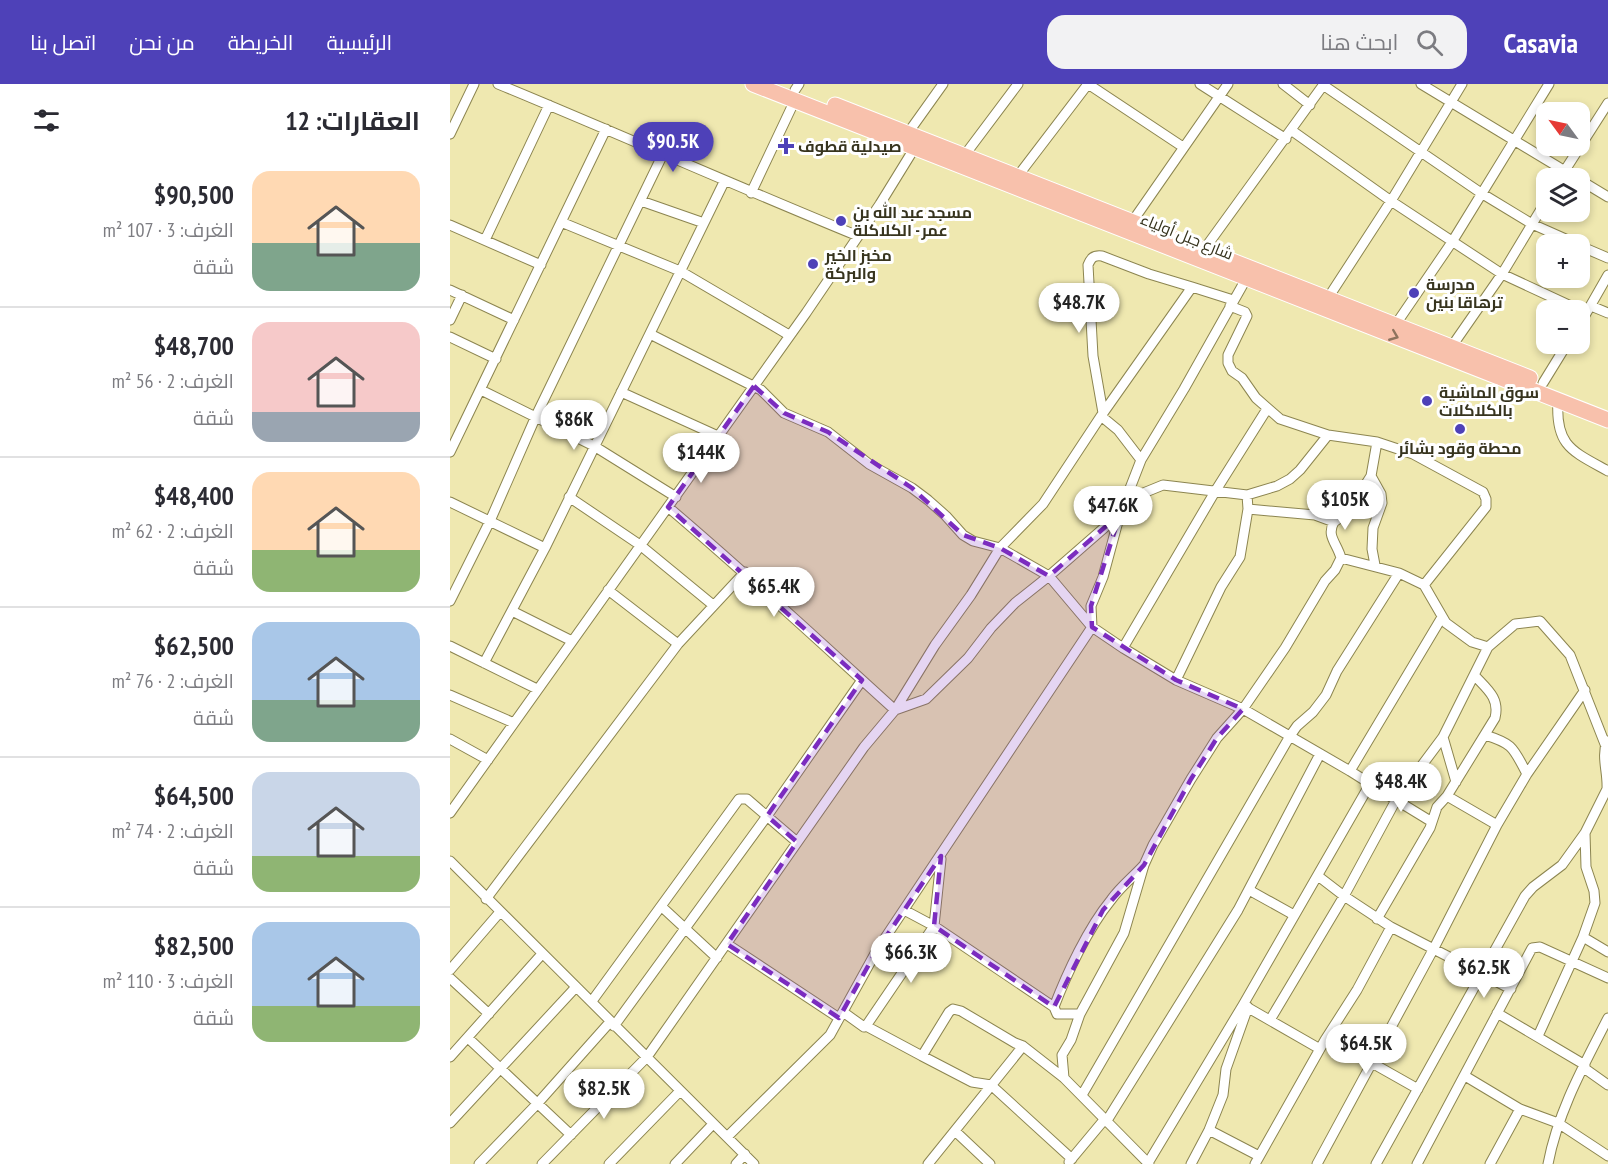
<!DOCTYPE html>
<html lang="ar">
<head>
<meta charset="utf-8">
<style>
  :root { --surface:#fff; --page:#f2f2f3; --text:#2b2b33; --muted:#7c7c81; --line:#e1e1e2; --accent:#4e41b8 }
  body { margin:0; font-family:"PT Sans Narrow",Cairo,sans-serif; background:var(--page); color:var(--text); direction:rtl; height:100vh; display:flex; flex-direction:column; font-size:22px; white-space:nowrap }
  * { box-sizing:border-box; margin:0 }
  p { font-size:20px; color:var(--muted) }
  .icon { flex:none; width:33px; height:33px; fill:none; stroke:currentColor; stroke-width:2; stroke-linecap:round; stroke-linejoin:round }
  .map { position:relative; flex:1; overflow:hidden; direction:ltr }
  .side { display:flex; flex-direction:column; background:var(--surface); width:450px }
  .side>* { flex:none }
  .needle { width:39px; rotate:303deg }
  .fabs { position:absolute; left:1086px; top:18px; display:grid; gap:12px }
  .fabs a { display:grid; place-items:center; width:54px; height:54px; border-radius:12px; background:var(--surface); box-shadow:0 3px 9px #0003; font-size:30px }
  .price { position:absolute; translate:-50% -51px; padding:0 14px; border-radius:21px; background:#fff; color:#222; font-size:20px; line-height:39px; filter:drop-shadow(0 2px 3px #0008) }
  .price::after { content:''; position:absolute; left:50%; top:36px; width:18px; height:14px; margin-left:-9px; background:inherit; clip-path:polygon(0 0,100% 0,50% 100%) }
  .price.on { background:var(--accent); color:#fff }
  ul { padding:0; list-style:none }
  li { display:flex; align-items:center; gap:18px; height:150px; padding:0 30px }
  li+li { border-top:2px solid var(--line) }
  li span { display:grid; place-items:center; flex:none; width:168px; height:120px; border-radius:18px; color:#555 }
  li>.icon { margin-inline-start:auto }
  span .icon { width:72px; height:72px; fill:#fffc; stroke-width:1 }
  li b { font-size:26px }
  h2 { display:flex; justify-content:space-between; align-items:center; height:72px; padding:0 30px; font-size:26px }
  header { display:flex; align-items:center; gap:36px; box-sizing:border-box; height:84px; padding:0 30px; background:var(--accent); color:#fff }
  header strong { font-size:28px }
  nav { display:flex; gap:33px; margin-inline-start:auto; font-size:21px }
  .search { width:420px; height:54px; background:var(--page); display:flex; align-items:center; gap:15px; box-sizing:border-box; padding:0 21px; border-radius:18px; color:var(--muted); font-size:22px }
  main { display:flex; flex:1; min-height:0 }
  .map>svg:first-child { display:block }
</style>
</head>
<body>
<header>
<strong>Casavia</strong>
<div class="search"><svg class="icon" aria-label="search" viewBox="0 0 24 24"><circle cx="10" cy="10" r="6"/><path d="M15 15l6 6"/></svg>ابحث هنا</div>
<nav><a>الرئيسية</a><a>الخريطة</a><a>من نحن</a><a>اتصل بنا</a></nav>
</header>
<main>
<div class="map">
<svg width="1158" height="1080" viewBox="0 0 1158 1080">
  <rect width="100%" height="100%" fill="#efe8b0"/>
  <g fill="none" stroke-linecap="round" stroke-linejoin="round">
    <defs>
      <path id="street" d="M 48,0 C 169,50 288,103 408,152
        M 638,0 L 733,63
        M 750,0 L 836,55
        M 833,0 L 860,21
        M 971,0 L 1158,113
        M 873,1 L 1031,109 L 1082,140 L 1127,160
        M 345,6 L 349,0
        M 841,46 L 941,117 L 1052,190 L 1136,229
        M 458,49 L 493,0
        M 0,50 L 24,0
        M 514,72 L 568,0
        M 567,93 L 638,0
        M 1110,94 L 1158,19
        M 301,109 L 345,16
        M 191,117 L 254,139
        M 111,138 L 230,187 L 339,251
        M 682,138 L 778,0
        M 0,141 L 91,181
        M 35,156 L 99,21
        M 1130,162 L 1158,174
        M 753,167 L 874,0
        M 0,206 L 64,236
        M 878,214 L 941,117 L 1012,0
        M 780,222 L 795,228 L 797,232 L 778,271 L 778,279 L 782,287 L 792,294 L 806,314 L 830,335 L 878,351
        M 1141,222 L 1158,229
        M 0,236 L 12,211
        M 946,240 L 1002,158 L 1099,0
        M 1130,240 L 1158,191
        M 200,250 L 311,306 L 334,329 L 378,348 L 419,380 L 462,404 L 478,416 L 496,432 L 513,451 L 523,457 L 550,464 L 599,492 L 670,430 L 686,412 L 713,401 L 797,411 L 827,402 L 840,395 L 850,386 L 878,351 L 927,358 L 963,370 L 1033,408 L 1036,415 L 1036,423 L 974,501
        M 0,253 L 46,275
        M 1002,262 L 1052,190 L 1096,117
        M 1093,299 L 1117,260
        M 31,306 L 144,362 L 226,413
        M 171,308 L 268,352
        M 1108,316 C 1105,362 1122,367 1158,387
        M 653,329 L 643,272 L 638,181 C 641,174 643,171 652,172 L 699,190 L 742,203
        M 651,332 L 668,346 L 691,376
        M 0,368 L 156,45
        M 921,392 L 931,410 L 932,419 L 923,444 L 922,465 L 925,481
        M 119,413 L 190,461 L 263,521
        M 0,418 L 95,464
        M 218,423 C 296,489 370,558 445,626 L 476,615 L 518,574 L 541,544 L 565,519 L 599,492 L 642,543 L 673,564 L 726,596 L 793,625 L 900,687 L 946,716 L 993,653 L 1038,563
        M 798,425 L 865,431 L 884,438 L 898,428 L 921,392 L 927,358
        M 891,474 L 949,489 L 974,501 L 996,539 L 1022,558 L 1038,563 L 1065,540 L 1090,537 L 1120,571 L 1155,660
        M 158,506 L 228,560
        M 0,517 L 40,437 L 86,332 L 213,70
        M 62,527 L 122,557
        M 0,562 L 87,605
        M 673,564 L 766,406 L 817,325
        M 34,579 L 95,464 L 274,98
        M 726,596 L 771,503 L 790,473 L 798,425 L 797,411
        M 0,611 L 64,639
        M 1035,651 C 1064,660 1063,664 1077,690
        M 993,653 L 1006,698
        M 0,655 L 38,676
        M 1157,657 C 1151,673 1158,688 1157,705 L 1135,749 L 1136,783 L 1144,807 L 1145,819 L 1133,853 L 1158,868
        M 900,687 L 992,533
        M 997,712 L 1047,741
        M 0,729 L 356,229 L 430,120 L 467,60
        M 0,777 L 304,1080
        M 868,792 L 894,812 L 941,843 L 1061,905
        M 799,806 L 844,831
        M 36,815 L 228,560 L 295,488
        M 212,823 L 267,874
        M 454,826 L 484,842 L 604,923 L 607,930 L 630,930
        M 927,835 L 980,744 L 987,723 L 997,712 L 1045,634 C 1050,614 1037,605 1024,591
        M 277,860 L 389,934
        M 0,886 L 50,828
        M 0,894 L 39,930
        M 142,917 L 289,715 L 297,715 L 347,758
        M 795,922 L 870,965
        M 604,923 C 617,889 638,844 661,816 C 670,803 683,793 693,782
        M 393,928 L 414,943 L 416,942 L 472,972 L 499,928 L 503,925 L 511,927 L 565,959 L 573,962 L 614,994 L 699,1080
        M 1047,929 L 1135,981
        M 820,936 L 894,812 L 946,716 L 982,738
        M 164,942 L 317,732 L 412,596
        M 416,942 L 484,842 L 491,775
        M 1088,952 L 1133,853
        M 18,954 L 121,1051
        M 875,956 L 922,979 L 968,1005
        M 472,972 L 522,998 L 541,1001 L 622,1075
        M 0,973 L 92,870
        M 1134,984 L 1158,1001
        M 1015,992 L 1070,1025 L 1108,1039 L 1158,1072
        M 614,994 L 612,971 L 621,956 L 630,930 L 674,849 L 694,781 L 703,761 L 741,695 L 767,654 L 793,625 L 835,564 L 875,497 L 885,486 L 891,474 C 887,459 876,452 884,438
        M 632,1011 L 840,652 L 847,642 L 863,628 L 876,611 L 887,587 L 949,489
        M 656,1038 L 788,826 L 870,670
        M 0,1039 L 126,903
        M 759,1046 L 809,1072
        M 505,1047 L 540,1080
        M 277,1053 L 380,951 L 427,866 L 642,543 L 641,522 L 653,493 L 670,430 L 691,376 L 734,305 L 796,195
        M 619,1078 L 654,1036
        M 698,1079 L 793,921 L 920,700
        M 29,1080 L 87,1020 L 160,938
        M 92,1080 L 197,973 L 414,663 L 445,626 L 485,561 L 521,511 L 550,464 L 593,420 L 651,332 L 742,203 L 783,216
        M 159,1080 L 230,1007
        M 225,1080 L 263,1040
        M 286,1080 L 295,1070
        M 478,1080 L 573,962
        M 741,1080 L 759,1046 L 773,1011 L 776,985 L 798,923
        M 805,1080 L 875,956 L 907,906 L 941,843
        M 867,1080 L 984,864 L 1047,741 L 1077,690 L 1135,606
        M 926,1080 L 1075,812 L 1083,803 L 1112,781 L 1135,749
        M 967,1080 L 1082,864 L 1090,863 L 1158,894
        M 1040,1080 L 1070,1025
        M 1098,1080 C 1108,1027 1134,981 1158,934"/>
      <path id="primary" d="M 303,0 L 1158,336
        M 385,21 L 1080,294"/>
    </defs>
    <use href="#street" stroke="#8c8550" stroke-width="11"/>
    <use href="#primary" stroke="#fff" stroke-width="17"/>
    <use href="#street" stroke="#fff" stroke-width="9"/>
    <use href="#primary" stroke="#f8c1ac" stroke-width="15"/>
  </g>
  <defs><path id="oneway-chevron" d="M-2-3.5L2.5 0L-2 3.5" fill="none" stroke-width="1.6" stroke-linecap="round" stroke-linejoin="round" transform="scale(1.5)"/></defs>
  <use stroke="#8e735e" href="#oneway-chevron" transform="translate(944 252) rotate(22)"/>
  <path fill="#7b2cbf" fill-opacity="0.2" stroke="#7b2cbf" stroke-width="4.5" stroke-dasharray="12 8" stroke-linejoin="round" d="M 304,302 L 334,329 L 378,348 L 462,404 L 513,451 L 550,464 L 599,492 L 670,430 L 641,522 L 642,543 L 726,596 L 793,625 L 767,654 L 741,695 L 694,781 L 653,826 L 604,923 L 484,842 L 491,772 L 427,866 L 389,934 L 277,860 L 347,758 L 317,732 L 412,596 L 218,423 Z"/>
  <g fill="#4e41b8" stroke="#fff" stroke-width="2">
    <path d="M333 53h6v6h6v6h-6v6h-6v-6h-6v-6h6z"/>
    <circle cx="391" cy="137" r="6"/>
    <circle cx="363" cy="180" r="6"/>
    <circle cx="964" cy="209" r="6"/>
    <circle cx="977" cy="317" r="6"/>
    <circle cx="1010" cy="345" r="6"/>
  </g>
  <g text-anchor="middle" stroke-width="6" stroke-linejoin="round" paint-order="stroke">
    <g font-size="16" font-weight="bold" fill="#37341e" stroke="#fff" text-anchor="start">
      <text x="348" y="68">صيدلية قطوف</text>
      <text x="403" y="134">مسجد عبد الله بن<tspan x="403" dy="18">عمر - الكلاكلة</tspan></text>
      <text x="375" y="177">مخبز الخير<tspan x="375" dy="18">والبركة</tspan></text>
      <text x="976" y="206">مدرسة<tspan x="976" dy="18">ترهاقا بنين</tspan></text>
      <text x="989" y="314">سوق الماشية<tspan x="989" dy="18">بالكلاكلات</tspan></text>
      <text x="1010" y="370" text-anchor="middle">محطة وقود بشائر</text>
    </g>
    <g font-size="16" fill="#37341e" stroke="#fff">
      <text transform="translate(737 152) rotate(22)" y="6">شارع جبل أولياء</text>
    </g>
  </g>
</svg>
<div class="fabs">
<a><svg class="needle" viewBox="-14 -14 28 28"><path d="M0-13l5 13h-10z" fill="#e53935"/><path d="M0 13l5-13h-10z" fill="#7c7c81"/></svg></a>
<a><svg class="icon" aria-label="layers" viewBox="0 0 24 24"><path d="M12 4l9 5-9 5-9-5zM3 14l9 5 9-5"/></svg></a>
<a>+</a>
<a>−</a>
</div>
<b class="price on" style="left:223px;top:89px">$90.5K</b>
<b class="price" style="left:629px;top:250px">$48.7K</b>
<b class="price" style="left:124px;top:367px">$86K</b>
<b class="price" style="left:251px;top:400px">$144K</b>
<b class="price" style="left:895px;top:447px">$105K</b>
<b class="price" style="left:663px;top:453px">$47.6K</b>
<b class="price" style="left:324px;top:534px">$65.4K</b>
<b class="price" style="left:951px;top:729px">$48.4K</b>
<b class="price" style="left:461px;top:900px">$66.3K</b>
<b class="price" style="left:1034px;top:915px">$62.5K</b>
<b class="price" style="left:916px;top:991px">$64.5K</b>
<b class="price" style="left:154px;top:1036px">$82.5K</b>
</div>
<section class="side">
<h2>العقارات: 12<svg class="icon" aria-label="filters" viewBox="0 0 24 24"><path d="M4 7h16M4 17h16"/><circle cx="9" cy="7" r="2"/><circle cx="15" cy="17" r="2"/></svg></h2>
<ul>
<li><span style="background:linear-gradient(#ffd9b3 60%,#7fa58c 0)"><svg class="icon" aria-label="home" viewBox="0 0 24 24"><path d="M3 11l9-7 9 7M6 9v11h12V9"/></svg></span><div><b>$90,500</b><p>الغرف: 3 · 107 m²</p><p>شقة</p></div></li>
<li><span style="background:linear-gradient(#f6c9c9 75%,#9aa5b1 0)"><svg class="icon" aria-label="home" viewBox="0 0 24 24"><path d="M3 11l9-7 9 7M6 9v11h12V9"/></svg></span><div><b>$48,700</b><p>الغرف: 2 · 56 m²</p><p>شقة</p></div></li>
<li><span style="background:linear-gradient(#ffd9b3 65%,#8fb573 0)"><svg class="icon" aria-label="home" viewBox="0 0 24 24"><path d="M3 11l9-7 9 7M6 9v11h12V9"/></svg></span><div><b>$48,400</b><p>الغرف: 2 · 62 m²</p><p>شقة</p></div></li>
<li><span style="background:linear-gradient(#a9c7e8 65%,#7fa58c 0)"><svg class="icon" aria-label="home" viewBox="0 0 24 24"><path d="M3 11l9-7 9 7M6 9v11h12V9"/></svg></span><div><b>$62,500</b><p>الغرف: 2 · 76 m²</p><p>شقة</p></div></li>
<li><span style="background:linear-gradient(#c9d6e8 70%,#8fb573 0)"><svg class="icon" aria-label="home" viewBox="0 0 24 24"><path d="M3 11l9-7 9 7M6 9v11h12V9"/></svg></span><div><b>$64,500</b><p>الغرف: 2 · 74 m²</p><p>شقة</p></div></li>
<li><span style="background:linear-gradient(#a9c7e8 70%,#8fb573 0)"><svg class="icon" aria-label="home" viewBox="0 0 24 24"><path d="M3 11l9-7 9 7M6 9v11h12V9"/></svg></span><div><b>$82,500</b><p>الغرف: 3 · 110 m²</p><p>شقة</p></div></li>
</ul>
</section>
</main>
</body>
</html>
